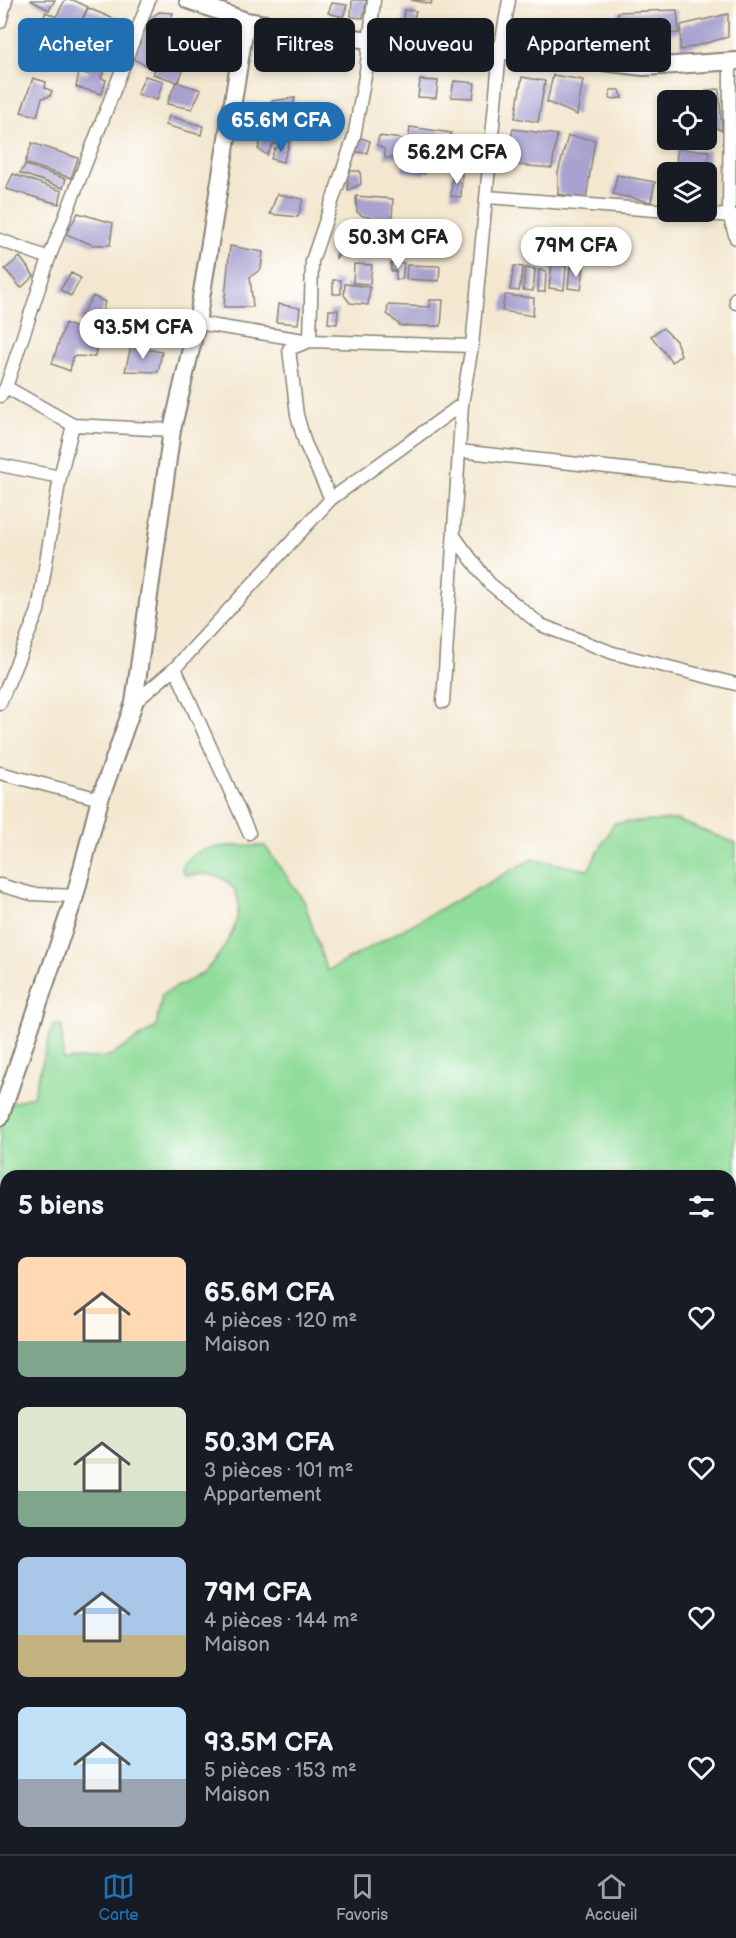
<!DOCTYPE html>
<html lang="fr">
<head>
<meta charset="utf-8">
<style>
  :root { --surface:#171b24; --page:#242831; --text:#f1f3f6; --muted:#9ea1a6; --line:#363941; --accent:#1f6fb2 }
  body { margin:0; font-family:"Balsamiq Sans",sans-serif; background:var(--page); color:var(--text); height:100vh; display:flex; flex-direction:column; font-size:22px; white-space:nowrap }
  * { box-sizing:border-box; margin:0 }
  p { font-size:20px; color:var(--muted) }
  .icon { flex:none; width:33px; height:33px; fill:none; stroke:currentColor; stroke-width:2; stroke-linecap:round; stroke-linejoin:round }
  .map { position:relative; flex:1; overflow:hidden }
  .drawer { position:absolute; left:0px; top:1170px; width:736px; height:684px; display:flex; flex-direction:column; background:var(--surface); border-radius:18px 18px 0 0; box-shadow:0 3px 9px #0003 }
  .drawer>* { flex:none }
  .banner { position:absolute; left:18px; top:18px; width:700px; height:54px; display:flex; gap:12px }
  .buttons { position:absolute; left:657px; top:90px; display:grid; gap:12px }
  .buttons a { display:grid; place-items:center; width:60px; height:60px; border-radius:9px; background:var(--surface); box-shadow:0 3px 9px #0003; font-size:30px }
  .price { position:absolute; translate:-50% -51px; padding:0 14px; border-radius:21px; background:#fff; color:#222; font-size:20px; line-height:39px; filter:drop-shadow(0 2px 3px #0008) }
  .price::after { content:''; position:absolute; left:50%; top:36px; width:18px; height:14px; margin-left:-9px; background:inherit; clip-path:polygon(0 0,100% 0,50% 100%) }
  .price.on { background:var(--accent); color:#fff }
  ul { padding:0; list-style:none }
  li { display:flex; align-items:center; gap:18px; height:150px; padding:0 18px }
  li span { display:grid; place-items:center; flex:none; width:168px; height:120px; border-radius:9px; color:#555 }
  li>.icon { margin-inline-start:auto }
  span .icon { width:72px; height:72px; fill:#fffc; stroke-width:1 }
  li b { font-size:26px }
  h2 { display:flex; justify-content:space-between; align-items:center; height:72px; padding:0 18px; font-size:26px }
  .tag { padding:0 21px; border-radius:9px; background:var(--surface); box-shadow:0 3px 9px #0003; font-size:21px; line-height:54px }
  .tag.on { background:var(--accent); color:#fff }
  .tabs { display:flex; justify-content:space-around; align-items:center; height:84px; border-top:2px solid var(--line); background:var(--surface); font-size:16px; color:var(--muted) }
  .tabs a { display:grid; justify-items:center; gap:3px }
  .tabs .on { color:var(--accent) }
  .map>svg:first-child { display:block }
</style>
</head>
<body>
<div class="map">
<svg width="736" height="1854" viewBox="0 0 736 1854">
  <rect width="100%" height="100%" fill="#fff"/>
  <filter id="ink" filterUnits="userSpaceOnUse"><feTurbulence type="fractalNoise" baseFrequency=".0167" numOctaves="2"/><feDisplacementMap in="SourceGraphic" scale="12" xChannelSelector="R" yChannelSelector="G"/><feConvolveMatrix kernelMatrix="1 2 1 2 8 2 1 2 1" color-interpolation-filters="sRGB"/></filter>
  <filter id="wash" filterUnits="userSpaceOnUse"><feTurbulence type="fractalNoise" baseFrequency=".008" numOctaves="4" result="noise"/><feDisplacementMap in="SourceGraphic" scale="24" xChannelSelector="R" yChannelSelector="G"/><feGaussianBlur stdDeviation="1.35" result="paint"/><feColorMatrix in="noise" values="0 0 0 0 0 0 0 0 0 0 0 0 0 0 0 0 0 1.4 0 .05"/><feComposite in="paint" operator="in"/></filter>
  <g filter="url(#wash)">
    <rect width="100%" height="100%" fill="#f3e7cf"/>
    <path fill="#90dc99" stroke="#567c5a" stroke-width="1.5" d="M 676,820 L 736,843 L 736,1621 L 731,1622 L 730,1176 L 6,1176 L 6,1815 L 0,1815 L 0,1107 L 33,1096 L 53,1024 L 62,1025 L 63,1060 L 109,1057 L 156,1027 L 162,995 C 175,986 195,980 206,970 C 226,950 258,899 222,878 C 211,872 197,875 185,875 L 182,868 C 193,841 240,846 265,846 L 304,901 L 327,971 L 532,859 L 588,870 L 614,823 Z
      M 10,1848 L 103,1848 L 102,1854 L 9,1852 Z"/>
    <g id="blocks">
      <path fill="#a9a1cf" d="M 30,0 L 55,0 L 49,10 Z
        M 65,0 L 73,0 L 88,7 L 78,27 L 68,22 L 57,46 L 35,36 L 46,12 L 56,17 Z
        M 352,0 L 367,0 L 363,18 L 351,17 Z
        M 411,0 L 432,0 L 431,4 Z
        M 332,3 L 347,5 L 343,17 L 328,13 Z
        M 88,8 L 121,22 L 112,40 L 80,26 Z
        M 404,10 L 416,11 L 414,19 L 418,19 L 417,28 L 403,26 Z
        M 677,10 L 679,33 L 615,35 L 618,12 Z
        M 159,12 L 173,13 L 153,69 L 133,59 L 149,19 Z
        M 728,14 L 728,37 L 680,50 L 681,25 Z
        M 178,19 L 202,28 L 178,82 L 153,74 Z
        M 302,48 L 300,67 L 266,64 L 267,53 L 272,49 Z
        M 89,62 L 105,67 L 101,78 L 106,80 L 102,94 L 76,87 L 79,73 L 88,74 Z
        M 553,75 L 583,80 L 577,115 L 547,102 Z
        M 145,76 L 163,81 L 157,100 L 137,94 Z
        M 522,77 L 545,81 L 538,122 L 515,118 Z
        M 33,78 L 46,82 L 45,88 L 52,91 L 50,96 L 42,98 L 37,116 L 21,112 Z
        M 420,80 L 438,81 L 436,98 L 418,97 Z
        M 454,81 L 475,83 L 473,98 L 451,97 Z
        M 176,82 L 201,90 L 192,109 L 167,104 Z
        M 719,89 L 722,131 L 708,123 L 706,90 Z
        M 610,90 L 620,90 L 622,98 L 610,99 Z
        M 295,98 L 288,125 L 271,123 L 271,101 Z
        M 169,116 L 203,126 L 201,135 L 165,125 Z
        M 267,125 L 287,130 L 280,143 L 273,144 L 267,155 L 258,149 Z
        M 410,127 L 451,133 L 449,150 L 408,145 Z
        M 513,129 L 557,135 L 552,168 L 505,164 Z
        M 379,136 L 402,139 L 399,157 L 385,158 L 384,149 L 377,145 Z
        M 568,136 L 595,140 L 586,199 L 558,194 L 558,172 Z
        M 361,138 L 370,141 L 367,153 L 356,152 Z
        M 285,141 L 290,142 L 283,162 L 271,159 L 275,148 L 283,147 Z
        M 32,143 L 78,158 L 71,178 L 25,163 Z
        M 677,149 L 709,151 L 708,172 L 676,172 Z
        M 405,150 L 426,152 L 425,174 L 402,171 Z
        M 25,165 L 66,179 L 63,188 L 20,173 Z
        M 347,171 L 360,171 L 361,184 L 348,190 Z
        M 13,174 L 62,191 L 59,204 L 6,189 Z
        M 452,174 L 462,174 L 461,197 L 451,196 Z
        M 617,175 L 655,182 L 651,202 L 613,194 Z
        M 277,194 L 303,199 L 298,217 L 270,214 Z
        M 356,196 L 393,199 L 392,221 L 363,216 L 357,212 Z
        M 78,213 L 113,223 L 110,245 L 93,245 L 66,234 Z
        M 338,239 L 347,239 L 351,243 L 336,258 Z
        M 230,246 L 263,252 L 261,269 L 250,277 L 253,307 L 224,307 Z
        M 20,257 L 34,276 L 21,288 L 5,269 Z
        M 391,263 L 404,263 L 402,279 L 396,280 L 396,271 L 391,271 Z
        M 354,264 L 372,265 L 370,284 L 353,283 Z
        M 552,264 L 566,266 L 564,290 L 549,288 Z
        M 407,265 L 440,266 L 439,281 L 406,279 Z
        M 514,266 L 523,267 L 519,291 L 510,290 Z
        M 570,267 L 584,268 L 581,290 L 568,288 Z
        M 525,268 L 535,269 L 533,291 L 523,290 Z
        M 539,270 L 546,271 L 545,292 L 538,292 Z
        M 71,273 L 81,278 L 71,296 L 60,290 Z
        M 333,280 L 341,280 L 341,294 L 333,294 Z
        M 345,284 L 370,287 L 368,305 L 350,303 L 344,295 Z
        M 505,295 L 534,298 L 533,316 L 502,311 Z
        M 93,296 L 105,302 L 97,330 L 78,320 Z
        M 430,300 L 443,300 L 441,326 L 401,326 L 387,314 L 388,305 L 430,307 Z
        M 278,304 L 300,308 L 298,324 L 276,322 Z
        M 329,310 L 338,310 L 337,324 L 328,323 Z
        M 65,323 L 97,338 L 95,357 L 73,356 L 70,371 L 52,364 Z
        M 663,328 L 676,341 L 681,355 L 672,362 L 651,336 Z
        M 131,346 L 162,352 L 158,372 L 125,371 Z"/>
    </g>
  </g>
  <g filter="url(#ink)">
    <use href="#blocks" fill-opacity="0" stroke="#888276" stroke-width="1.5"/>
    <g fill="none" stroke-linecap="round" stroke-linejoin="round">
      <defs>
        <path id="street" d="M 0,22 L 6,0
          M 730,63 L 729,215 L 736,238
          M 487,197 L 668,211
          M 669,212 L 735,216
          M 0,240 L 49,258
          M 736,298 L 736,303
          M 197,323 L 310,341 L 472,346
          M 6,387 L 73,425 L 172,430
          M 0,396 L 6,387 L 49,258 L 149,0
          M 459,451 L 736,481
          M 0,465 L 60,477
          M 331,499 L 305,443 L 297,415 L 289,349 L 310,341 L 312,261 L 354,137 L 366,71 L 374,0
          M 454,536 L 489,583 L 541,625 L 613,653 L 736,684
          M 175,668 L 249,833
          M 443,702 L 462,404 L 472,346 L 500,51 L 509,0
          M 0,703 L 38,611 L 60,477 L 73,425
          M 134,703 L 175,668 L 331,499 L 462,404
          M 0,773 L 100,799
          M 0,885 L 32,894 L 75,896
          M 730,1685 L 736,1719
          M 561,1848 L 570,1854
          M 672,1848 L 677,1854"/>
        <path id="secondary" d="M 188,0 L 246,21 L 368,40 L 456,45 L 644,67 L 736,61
          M 0,1117 L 75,896 L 100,799 L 134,703 L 172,430 L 197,323 L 246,21"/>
      </defs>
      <use href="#street" stroke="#888276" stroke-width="15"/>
      <use href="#secondary" stroke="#888276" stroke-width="20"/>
      <use href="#street" stroke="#fff" stroke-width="12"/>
      <use href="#secondary" stroke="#fff" stroke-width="16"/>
    </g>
  </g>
</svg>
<div class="buttons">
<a><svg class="icon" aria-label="locate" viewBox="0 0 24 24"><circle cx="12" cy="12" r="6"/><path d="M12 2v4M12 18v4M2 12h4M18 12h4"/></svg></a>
<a><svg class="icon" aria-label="layers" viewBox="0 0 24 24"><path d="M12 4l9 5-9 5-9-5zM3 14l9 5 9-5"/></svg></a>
</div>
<b class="price on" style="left:281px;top:153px">65.6M CFA</b>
<b class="price" style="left:457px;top:185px">56.2M CFA</b>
<b class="price" style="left:398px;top:270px">50.3M CFA</b>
<b class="price" style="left:576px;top:278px">79M CFA</b>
<b class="price" style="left:143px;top:360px">93.5M CFA</b>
<div class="banner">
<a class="tag on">Acheter</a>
<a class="tag">Louer</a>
<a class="tag">Filtres</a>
<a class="tag">Nouveau</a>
<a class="tag">Appartement</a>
</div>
<section class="drawer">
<h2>5 biens<svg class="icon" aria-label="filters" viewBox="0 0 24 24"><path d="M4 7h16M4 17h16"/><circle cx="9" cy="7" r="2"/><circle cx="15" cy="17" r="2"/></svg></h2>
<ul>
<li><span style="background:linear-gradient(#ffd9b3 70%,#7fa58c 0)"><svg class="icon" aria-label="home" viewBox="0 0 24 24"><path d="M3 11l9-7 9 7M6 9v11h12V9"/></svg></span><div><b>65.6M CFA</b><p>4 pièces · 120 m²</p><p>Maison</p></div><svg class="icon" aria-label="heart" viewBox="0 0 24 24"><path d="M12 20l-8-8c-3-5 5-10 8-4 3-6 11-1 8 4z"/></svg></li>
<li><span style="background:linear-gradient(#dfe7d0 70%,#7fa58c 0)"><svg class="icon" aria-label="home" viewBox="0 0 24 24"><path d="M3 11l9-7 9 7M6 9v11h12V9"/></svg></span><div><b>50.3M CFA</b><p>3 pièces · 101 m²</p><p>Appartement</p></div><svg class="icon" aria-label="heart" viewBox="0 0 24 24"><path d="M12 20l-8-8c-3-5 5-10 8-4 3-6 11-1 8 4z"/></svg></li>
<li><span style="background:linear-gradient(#a9c7e8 65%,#c2b280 0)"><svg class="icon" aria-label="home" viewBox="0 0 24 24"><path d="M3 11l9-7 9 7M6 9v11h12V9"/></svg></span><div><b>79M CFA</b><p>4 pièces · 144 m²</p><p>Maison</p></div><svg class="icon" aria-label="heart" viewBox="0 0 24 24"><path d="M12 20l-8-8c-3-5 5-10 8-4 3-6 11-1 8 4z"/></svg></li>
<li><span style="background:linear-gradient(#bfe0f5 60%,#9aa5b1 0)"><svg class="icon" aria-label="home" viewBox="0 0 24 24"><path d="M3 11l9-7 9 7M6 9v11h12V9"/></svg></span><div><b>93.5M CFA</b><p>5 pièces · 153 m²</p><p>Maison</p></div><svg class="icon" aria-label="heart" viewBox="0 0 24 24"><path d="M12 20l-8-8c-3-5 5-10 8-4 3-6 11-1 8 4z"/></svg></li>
</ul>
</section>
</div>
<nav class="tabs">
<a class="on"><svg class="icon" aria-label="map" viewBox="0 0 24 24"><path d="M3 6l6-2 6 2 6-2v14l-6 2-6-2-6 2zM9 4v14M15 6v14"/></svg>Carte</a>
<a><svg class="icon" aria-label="saved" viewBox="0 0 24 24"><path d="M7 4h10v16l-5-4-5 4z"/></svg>Favoris</a>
<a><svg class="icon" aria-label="home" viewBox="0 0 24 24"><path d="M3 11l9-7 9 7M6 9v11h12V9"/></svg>Accueil</a>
</nav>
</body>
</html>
